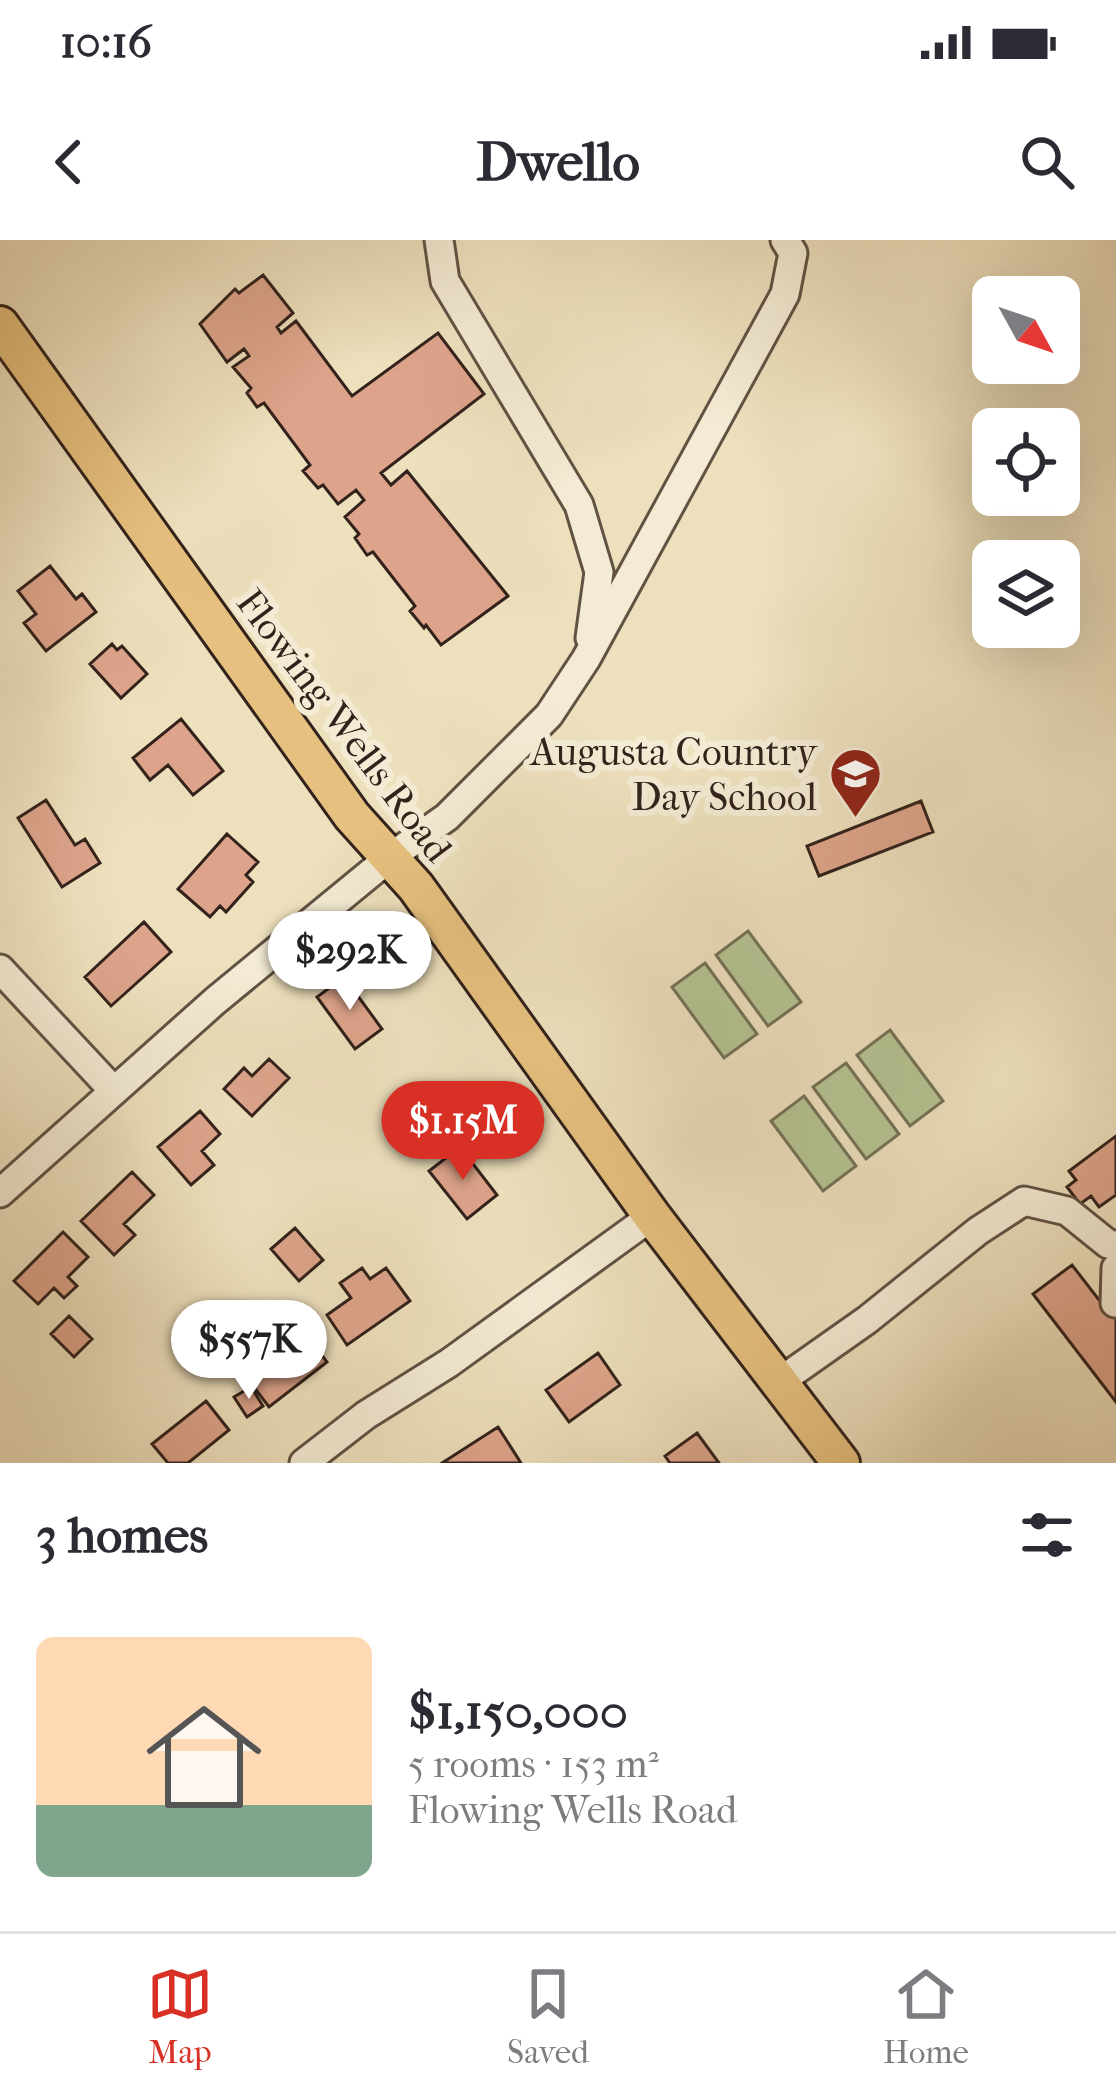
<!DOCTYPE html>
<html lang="en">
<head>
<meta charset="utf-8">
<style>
  :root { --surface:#fff; --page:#f2f2f3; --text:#2b2b33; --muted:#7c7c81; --line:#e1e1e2; --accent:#d93025 }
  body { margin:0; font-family:"IM FELL French Canon",serif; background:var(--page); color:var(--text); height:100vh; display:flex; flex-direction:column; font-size:45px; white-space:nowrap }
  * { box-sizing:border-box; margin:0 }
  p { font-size:39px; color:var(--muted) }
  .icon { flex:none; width:66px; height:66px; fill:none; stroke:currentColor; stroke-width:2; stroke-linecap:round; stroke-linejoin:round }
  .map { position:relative; height:1223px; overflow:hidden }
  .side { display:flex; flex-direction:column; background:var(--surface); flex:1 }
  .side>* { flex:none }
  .needle { width:78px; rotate:130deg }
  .controls { position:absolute; left:972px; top:36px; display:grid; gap:24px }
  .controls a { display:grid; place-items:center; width:108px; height:108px; border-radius:18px; background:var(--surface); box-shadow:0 12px 48px #0002; font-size:60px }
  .price { position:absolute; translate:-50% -102px; padding:0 27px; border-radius:42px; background:#fff; color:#222; font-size:39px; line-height:78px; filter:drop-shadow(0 3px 6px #0008) }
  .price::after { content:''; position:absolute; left:50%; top:72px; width:36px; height:27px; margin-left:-18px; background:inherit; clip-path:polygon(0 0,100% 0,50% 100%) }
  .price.active { background:var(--accent); color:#fff }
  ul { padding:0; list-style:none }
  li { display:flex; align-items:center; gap:36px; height:300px; padding:0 36px }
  li span { display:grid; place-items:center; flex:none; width:336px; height:240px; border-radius:18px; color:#555 }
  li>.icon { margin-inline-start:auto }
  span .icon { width:144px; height:144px; fill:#fffc; stroke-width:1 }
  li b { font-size:51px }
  h2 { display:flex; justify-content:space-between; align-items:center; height:144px; padding:0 36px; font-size:51px }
  .status { display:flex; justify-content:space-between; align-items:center; height:84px; padding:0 60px; background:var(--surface); direction:ltr }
  .status svg { height:33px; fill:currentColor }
  header { display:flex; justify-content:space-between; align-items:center; height:156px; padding:0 36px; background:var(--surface); font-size:54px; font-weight:700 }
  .tabs { display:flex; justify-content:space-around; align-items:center; height:168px; border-top:3px solid var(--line); background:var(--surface); font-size:33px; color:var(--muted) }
  .tabs a { display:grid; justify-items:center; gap:6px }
  .tabs .active { color:var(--accent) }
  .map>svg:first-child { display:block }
</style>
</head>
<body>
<div class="status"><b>10:16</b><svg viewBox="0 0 49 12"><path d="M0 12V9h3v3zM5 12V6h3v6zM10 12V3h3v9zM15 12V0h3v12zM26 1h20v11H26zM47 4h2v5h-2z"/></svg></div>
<header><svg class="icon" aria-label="back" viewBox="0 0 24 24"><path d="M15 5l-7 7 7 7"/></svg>Dwello<svg class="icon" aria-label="search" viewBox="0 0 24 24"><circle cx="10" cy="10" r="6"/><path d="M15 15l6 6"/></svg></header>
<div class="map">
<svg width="1116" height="1223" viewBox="0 0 1116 1223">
  <rect width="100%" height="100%" fill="#ede0bd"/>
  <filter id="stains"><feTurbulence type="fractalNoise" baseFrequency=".00167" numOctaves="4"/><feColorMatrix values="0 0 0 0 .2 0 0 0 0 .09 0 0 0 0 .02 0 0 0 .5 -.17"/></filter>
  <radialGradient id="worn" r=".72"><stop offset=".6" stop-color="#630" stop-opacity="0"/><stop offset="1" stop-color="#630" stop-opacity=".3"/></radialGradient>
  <path fill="#b5c393" stroke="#747257" stroke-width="3" d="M 748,691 L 801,762 L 768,786 L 716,715 Z
    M 705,723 L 757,794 L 724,818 L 672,747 Z
    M 890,790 L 943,861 L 910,886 L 857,815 Z
    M 846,823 L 899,894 L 866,919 L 813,847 Z
    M 804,856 L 856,926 L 823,951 L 771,881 Z"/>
  <path fill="#dda48b" stroke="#32221b" stroke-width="3" d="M 263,35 L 293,73 L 277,87 L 281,93 L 296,81 L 352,156 L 438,93 L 484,154 L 381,233 L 391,245 L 407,231 L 508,356 L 441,405 L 426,385 L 424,388 L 410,371 L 415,366 L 373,312 L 367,315 L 355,298 L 359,294 L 345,277 L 364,260 L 356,250 L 338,264 L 323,245 L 318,248 L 303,231 L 310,225 L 264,163 L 257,167 L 247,153 L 251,148 L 233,127 L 249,116 L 244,109 L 227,122 L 200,84 L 235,49 L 239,53 Z
    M 50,326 L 76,359 L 82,354 L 96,372 L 46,411 L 24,383 L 36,374 L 18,351 Z
    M 112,404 L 117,410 L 122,406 L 147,434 L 121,458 L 90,424 Z
    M 181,479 L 223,531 L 193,555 L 168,525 L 150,540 L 133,518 Z
    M 46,560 L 75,605 L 85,599 L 100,623 L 62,647 L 18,578 Z
    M 921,561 L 933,592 L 819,636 L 807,606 Z
    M 227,594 L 258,622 L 246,635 L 253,642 L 226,672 L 220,666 L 210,677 L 178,649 Z
    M 144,682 L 171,712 L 111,766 L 85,737 Z
    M 344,737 L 382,789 L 355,809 L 317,757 Z
    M 269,819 L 289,838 L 252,876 L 224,849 L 244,828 L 252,836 Z
    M 200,871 L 220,894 L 202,911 L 214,925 L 191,945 L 158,907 Z
    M 1116,896 L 1116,955 L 1099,967 L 1091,956 L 1080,964 L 1067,947 L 1076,940 L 1069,931 Z
    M 460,907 L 497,955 L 467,979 L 429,931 Z
    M 132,932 L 154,955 L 124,984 L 135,995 L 114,1015 L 81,981 Z
    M 295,988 L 323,1020 L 299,1041 L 271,1009 Z
    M 63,992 L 88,1017 L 68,1037 L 77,1046 L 64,1058 L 54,1048 L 38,1064 L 14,1041 Z
    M 1072,1025 L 1106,1069 L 1116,1062 L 1116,1162 L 1033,1054 Z
    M 362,1028 L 370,1039 L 386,1028 L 410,1061 L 347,1105 L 327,1075 L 351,1058 L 340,1043 Z
    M 69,1076 L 92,1099 L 74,1117 L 51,1094 Z
    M 304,1092 L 327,1122 L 269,1167 L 238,1126 L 263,1106 L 272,1118 Z
    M 598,1113 L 620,1145 L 569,1182 L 546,1150 Z
    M 251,1147 L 263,1166 L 247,1177 L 234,1157 Z
    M 206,1161 L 229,1190 L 188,1223 L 168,1223 L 152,1204 Z
    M 498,1187 L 521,1223 L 442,1223 Z
    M 697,1193 L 719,1223 L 670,1223 L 665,1216 Z"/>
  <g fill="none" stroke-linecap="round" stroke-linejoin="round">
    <defs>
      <path id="minor" d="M 439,0 L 445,41 L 579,265 L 599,332 L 590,398
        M 0,729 L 113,850
        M 0,953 L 215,761 L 389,618 L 447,577 L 549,475 L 586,419 L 785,54 L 793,13 L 785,0
        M 1115,1063 L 1116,1028
        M 779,1142 L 867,1080 L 978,991 L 1024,961 L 1067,971 L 1108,1004 L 1116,1005
        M 304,1223 L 366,1175 L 449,1123 L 652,976"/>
      <path id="major" d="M 0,85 L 352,576 L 416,647 L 652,976 L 841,1223"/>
    </defs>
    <use href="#minor" stroke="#615244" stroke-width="33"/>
    <use href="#major" stroke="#32221b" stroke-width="42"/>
    <use href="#minor" stroke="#f3ebd4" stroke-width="27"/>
    <use href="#major" stroke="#e6c07e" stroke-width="36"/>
  </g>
  <defs>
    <symbol id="school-pin" viewBox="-11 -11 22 30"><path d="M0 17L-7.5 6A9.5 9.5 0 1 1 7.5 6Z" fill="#8f2418" stroke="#f3ebd4"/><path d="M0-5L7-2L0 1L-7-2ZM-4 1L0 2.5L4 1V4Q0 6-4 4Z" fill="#fff"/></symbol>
  </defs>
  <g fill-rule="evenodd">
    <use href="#school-pin" x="826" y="504" width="59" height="81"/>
  </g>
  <g text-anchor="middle" stroke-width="12" stroke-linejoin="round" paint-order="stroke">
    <g font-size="39" fill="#32221b" stroke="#f3ebd4">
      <text transform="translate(345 485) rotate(53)" y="14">Flowing Wells Road</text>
    </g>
    <g font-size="39" fill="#32221b" stroke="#f3ebd4" text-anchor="end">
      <text x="817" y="525">Augusta Country<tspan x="817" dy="45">Day School</tspan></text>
    </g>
  </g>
  <rect width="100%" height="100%" filter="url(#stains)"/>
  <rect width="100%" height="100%" fill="url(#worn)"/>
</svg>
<div class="controls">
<a><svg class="needle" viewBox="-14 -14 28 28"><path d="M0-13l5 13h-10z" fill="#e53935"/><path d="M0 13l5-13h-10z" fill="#7c7c81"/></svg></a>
<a><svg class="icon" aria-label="locate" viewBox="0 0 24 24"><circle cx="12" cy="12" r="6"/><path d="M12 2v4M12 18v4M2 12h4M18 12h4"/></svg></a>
<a><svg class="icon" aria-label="layers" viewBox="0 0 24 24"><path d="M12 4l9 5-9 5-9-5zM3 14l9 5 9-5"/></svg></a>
</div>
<b class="price" style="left:350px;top:773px">$292K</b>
<b class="price active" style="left:463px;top:943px">$1.15M</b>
<b class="price" style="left:249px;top:1162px">$557K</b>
</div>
<section class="side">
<h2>3 homes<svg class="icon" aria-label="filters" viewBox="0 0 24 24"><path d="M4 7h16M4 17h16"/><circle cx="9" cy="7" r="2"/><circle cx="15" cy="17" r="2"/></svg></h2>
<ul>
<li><span style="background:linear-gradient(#ffd9b3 70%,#7fa58c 0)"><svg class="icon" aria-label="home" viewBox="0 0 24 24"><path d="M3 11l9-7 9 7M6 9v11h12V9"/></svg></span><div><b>$1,150,000</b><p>5 rooms · 153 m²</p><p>Flowing Wells Road</p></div></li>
</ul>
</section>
<nav class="tabs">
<a class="active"><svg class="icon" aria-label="map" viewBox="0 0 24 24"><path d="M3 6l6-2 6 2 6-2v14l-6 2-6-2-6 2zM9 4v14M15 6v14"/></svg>Map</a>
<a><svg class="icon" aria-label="saved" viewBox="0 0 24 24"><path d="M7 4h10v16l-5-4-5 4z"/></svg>Saved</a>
<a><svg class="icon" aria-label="home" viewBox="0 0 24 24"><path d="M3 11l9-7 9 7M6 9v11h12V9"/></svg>Home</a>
</nav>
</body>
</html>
